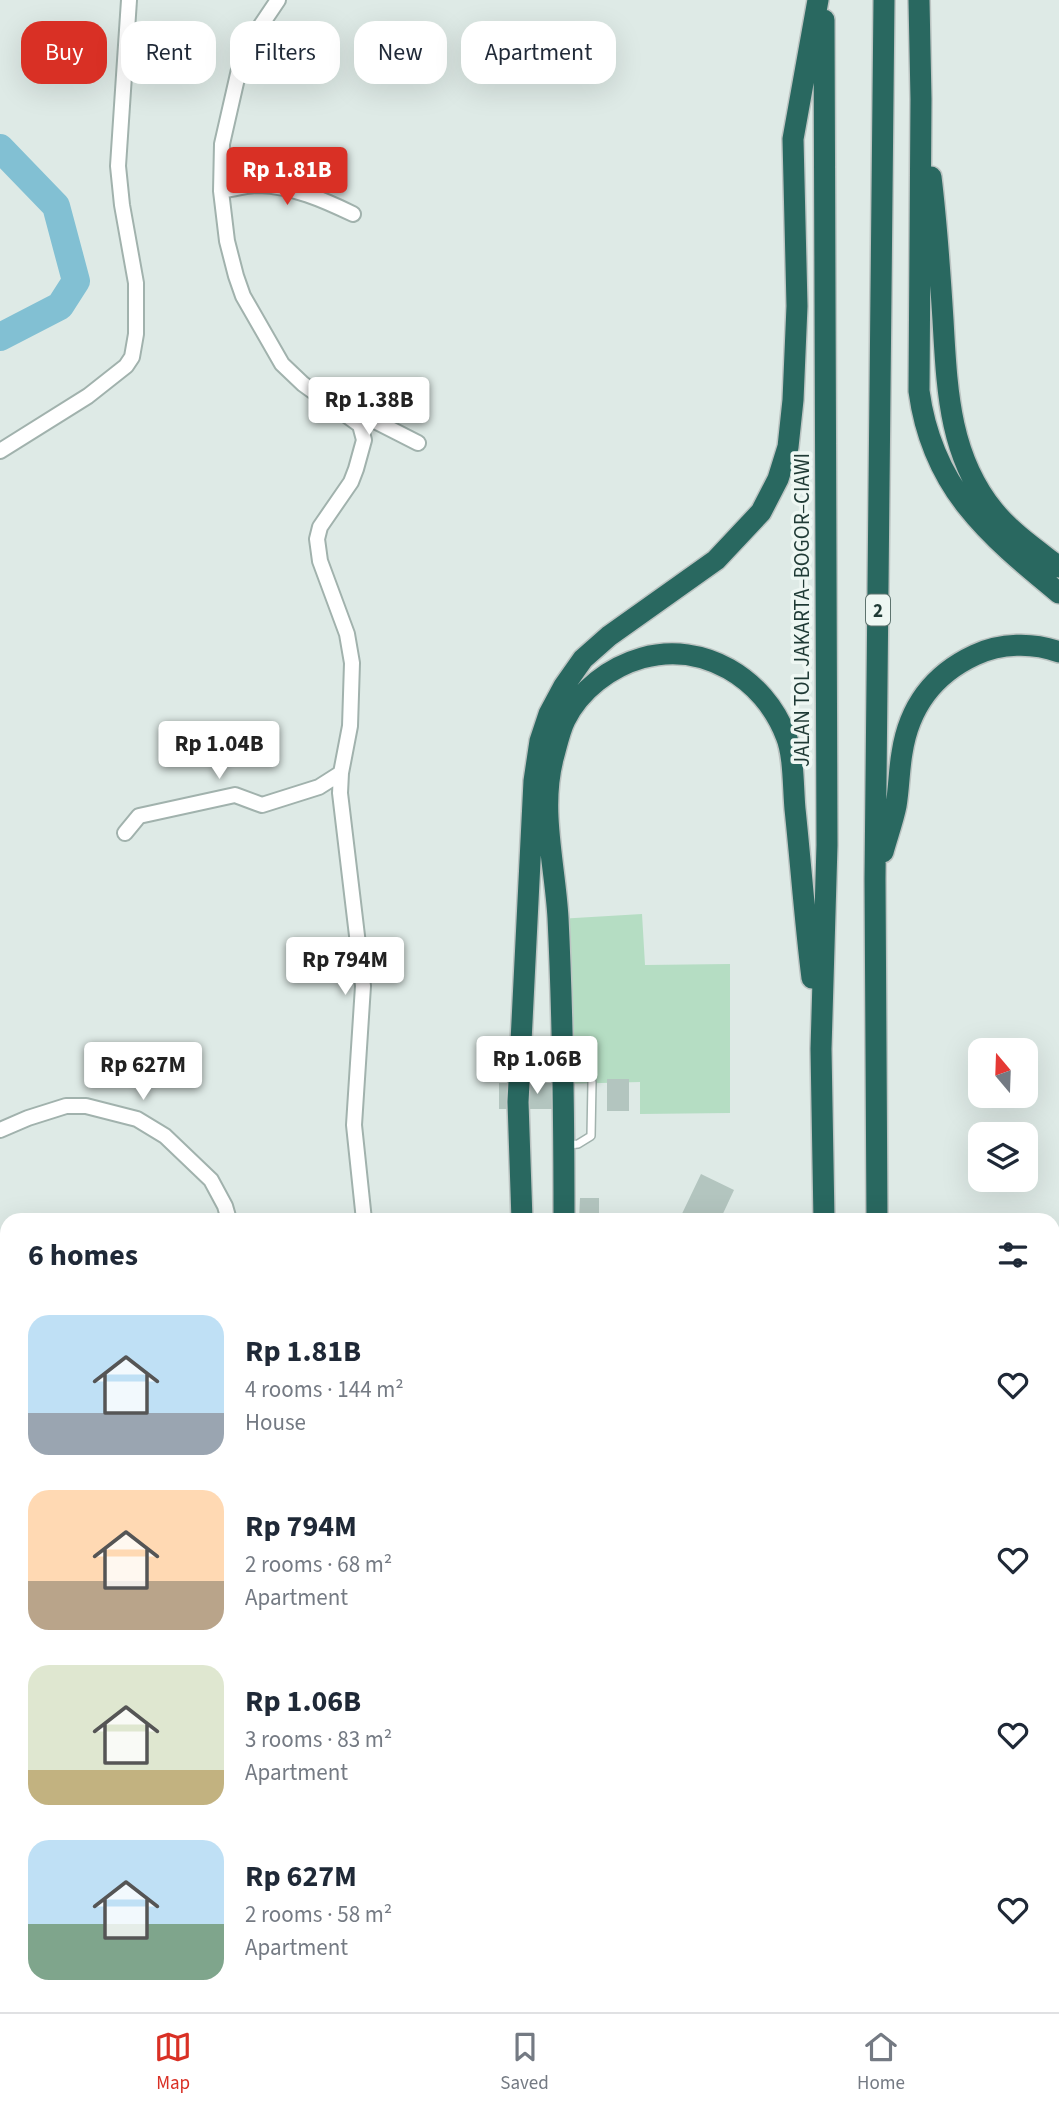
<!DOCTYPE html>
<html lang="en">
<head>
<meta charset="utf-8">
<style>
  :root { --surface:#fff; --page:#f2f2f3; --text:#1f2937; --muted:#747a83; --line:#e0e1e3; --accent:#d93025 }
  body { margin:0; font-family:"Source Sans 3",sans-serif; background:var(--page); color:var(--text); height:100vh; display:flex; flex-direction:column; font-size:26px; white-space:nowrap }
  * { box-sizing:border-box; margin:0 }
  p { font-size:23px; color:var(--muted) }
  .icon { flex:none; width:38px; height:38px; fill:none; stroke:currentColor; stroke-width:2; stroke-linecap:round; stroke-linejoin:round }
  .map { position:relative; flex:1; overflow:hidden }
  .sheet { position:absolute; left:0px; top:1213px; width:1060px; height:800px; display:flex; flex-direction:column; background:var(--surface); border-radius:21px 21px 0 0; box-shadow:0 7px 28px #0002 }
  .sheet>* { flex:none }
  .hud { position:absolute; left:21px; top:21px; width:700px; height:63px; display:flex; gap:14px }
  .needle { width:46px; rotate:341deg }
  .tools { position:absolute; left:968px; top:1038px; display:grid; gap:14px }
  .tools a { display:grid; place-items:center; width:70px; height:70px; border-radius:14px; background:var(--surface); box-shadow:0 7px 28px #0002; font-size:35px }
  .price { position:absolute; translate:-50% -60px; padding:0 16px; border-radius:7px; background:#fff; color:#222; font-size:23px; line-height:46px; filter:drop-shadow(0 2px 4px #0008) }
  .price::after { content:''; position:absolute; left:50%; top:42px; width:21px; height:16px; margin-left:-10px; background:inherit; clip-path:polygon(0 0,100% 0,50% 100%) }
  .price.on { background:var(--accent); color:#fff }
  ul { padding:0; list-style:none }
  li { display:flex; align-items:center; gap:21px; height:175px; padding:0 28px }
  li span { display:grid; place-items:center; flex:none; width:196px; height:140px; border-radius:21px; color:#555 }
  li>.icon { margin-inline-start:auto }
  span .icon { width:84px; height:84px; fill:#fffc; stroke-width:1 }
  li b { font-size:30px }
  h2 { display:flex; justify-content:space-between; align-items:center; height:84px; padding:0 28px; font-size:30px }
  .tag { padding:0 24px; border-radius:21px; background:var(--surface); box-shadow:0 7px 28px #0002; font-size:24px; line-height:63px }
  .tag.on { background:var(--accent); color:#fff }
  .dock { display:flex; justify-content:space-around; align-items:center; height:98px; border-top:2px solid var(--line); background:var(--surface); font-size:19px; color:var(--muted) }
  .dock a { display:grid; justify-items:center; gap:4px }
  .dock .on { color:var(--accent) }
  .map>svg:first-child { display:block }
</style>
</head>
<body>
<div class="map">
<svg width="1059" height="2012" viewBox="0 0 1059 2012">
  <rect width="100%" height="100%" fill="#deeae6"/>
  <path fill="#ccdad5" d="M 1059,1744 L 1059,2012 L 1004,2012 L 1004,2006 L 1054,2006 L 1054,1747 Z"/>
  <path fill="#b5ddc3" d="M 642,914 L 645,965 L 730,964 L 730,1113 L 640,1114 L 640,1082 L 563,1084 L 558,919 Z"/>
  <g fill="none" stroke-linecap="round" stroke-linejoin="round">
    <path stroke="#82c0d3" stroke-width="28" d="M 0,148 L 56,206 L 76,281 L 60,306 L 0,337
      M 0,1604 L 7,1610
      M 212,2006 L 219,2012"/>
  </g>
  <path fill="#b3c5bf" d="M 607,1079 L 629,1079 L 629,1111 L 607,1111 Z
    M 499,1083 L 575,1083 L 575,1109 L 499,1109 Z
    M 701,1174 L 734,1190 L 720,1220 L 679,1220 Z
    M 580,1198 L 599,1198 L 599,1220 L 579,1220 Z
    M 1054,1273 L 1059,1273 L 1059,1345 L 1054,1345 Z
    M 1054,1359 L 1059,1359 L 1059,1387 L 1054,1388 Z"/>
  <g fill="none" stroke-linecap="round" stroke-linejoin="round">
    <defs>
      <path id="service" d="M 568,1145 L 578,1144 L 591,1136 L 592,1082"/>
      <path id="minor" d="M 278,0 L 243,52 L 222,144 L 221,191 L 227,241 L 236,276 L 243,296 L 282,364 L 303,384 L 360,425 L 364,440 L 356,469 L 351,482 L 320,527 L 317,539 L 320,561 L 347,634 L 352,663 L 350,726 L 341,773 L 340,793 L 363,986 L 354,1125 L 364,1220
        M 221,191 C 234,189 247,185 259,185 C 292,186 324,200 353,214
        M 344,408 L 363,415 L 418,443
        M 0,451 L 88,396 L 126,366 L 132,357 L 136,334 L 136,283 L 122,205 L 118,166 L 129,0
        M 125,833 L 139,816 L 235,795 L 262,805 L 319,787 L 341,773
        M 0,1130 L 28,1118 L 66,1106 L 86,1106 L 137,1119 L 165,1136 L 211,1180 L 225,1206 L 229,1220
        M 600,2006 L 623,2012
        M 262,2012 L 262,2006
        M 292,2012 L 292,2006"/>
      <path id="primary" d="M 1054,1710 L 1059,1710"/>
      <path id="motorway" d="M 919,0 L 921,99 L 919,391 C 932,488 988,535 1059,593
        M 931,177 C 937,225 940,272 943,320 C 947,389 949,456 994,511 C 1012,533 1037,550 1059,567
        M 883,852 C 887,837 893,821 896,806 C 899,788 899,770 902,753 C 909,707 934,674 975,655 C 1000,643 1033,642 1059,652
        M 522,1220 L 518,1102 L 534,781 L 540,741 L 549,714 L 564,686 L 583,659 L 609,636 L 716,560 L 761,512 L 778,479 L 788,447 L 793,400 L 797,306 L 793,139 L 818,0
        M 564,1220 C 564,1119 563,1019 558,918 C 555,864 539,808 554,755 C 557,744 560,730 565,720 C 580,690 610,667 642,658 C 703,641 764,678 786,736 C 794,755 793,788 795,809 C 801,866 805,922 812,978
        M 824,1220 L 821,1049 L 827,845 L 824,20
        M 877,1220 L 875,879 L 884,0
        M 1054,1679 L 1059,1678
        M 1054,1725 L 1059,1723
        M 0,1794 L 7,1792
        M 0,1843 L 7,1841
        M 0,1874 L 7,1872
        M 837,2006 L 837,2012
        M 879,2006 L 879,2012"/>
    </defs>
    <use href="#service" stroke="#a1b2ad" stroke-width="10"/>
    <use href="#minor" stroke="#a1b2ad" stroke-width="18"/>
    <use href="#primary" stroke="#bcc4c2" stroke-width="24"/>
    <use href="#motorway" stroke="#bcc4c2" stroke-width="24"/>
    <path stroke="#7dafa4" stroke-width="2.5" stroke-dasharray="3.5 5" stroke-linecap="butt" d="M 1054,1749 L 1059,1745
      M 1013,2006 L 1014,2012"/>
    <use href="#service" stroke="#fff" stroke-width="7"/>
    <use href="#minor" stroke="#fff" stroke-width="14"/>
    <use href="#primary" stroke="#60a297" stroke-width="21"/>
    <use href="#motorway" stroke="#296860" stroke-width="21"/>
  </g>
  <g text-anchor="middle" stroke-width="7" stroke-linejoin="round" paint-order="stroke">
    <rect fill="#eef7f3" stroke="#5d736e" stroke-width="2" x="866" y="594.5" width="24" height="31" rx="5"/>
    <g font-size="19" font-weight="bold" fill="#1f3a35">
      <text x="878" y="617">2</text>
    </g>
    <g font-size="21" fill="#1f3a35" stroke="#eef7f3">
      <text transform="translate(802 610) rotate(-90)" y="7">JALAN TOL JAKARTA–BOGOR–CIAWI</text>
    </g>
  </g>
</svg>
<div class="tools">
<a><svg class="needle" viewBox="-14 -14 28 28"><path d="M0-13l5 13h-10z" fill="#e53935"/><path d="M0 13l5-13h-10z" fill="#747a83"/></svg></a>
<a><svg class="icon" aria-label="layers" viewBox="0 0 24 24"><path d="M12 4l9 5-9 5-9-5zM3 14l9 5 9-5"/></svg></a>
</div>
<b class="price on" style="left:287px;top:207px">Rp 1.81B</b>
<b class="price" style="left:369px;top:437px">Rp 1.38B</b>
<b class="price" style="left:219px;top:781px">Rp 1.04B</b>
<b class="price" style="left:345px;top:997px">Rp 794M</b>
<b class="price" style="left:537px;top:1096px">Rp 1.06B</b>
<b class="price" style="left:143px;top:1102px">Rp 627M</b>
<div class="hud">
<a class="tag on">Buy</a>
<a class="tag">Rent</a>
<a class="tag">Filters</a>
<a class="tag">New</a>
<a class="tag">Apartment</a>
</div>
<section class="sheet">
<h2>6 homes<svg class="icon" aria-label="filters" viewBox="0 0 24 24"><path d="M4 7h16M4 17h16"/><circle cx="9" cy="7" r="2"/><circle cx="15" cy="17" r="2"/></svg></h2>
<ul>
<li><span style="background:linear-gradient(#bfe0f5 70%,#9aa5b1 0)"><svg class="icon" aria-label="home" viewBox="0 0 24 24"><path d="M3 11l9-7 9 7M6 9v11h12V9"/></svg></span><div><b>Rp 1.81B</b><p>4 rooms · 144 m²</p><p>House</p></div><svg class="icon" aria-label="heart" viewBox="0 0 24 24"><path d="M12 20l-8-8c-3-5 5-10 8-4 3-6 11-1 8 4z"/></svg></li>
<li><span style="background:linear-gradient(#ffd9b3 65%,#b9a48a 0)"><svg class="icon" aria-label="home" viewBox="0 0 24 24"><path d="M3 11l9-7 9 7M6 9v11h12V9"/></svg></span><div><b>Rp 794M</b><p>2 rooms · 68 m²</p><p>Apartment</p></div><svg class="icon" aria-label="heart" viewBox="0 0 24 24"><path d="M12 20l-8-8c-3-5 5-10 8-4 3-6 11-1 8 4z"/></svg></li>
<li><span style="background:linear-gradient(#dfe7d0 75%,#c2b280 0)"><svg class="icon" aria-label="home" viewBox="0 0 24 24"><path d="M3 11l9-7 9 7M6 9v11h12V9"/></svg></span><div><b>Rp 1.06B</b><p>3 rooms · 83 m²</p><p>Apartment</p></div><svg class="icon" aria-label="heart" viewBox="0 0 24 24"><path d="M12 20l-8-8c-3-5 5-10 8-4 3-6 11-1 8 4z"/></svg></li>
<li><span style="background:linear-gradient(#bfe0f5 60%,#7fa58c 0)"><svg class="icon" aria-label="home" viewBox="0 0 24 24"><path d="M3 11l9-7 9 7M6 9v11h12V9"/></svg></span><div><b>Rp 627M</b><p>2 rooms · 58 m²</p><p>Apartment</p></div><svg class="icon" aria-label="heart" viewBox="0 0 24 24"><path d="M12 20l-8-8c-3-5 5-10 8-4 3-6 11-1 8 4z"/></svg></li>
</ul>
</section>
</div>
<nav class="dock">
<a class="on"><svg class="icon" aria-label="map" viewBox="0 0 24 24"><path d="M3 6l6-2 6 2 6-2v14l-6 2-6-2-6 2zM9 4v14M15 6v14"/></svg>Map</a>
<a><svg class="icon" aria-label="saved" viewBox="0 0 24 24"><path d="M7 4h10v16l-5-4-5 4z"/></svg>Saved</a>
<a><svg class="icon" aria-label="home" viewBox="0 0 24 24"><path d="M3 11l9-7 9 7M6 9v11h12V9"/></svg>Home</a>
</nav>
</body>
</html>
